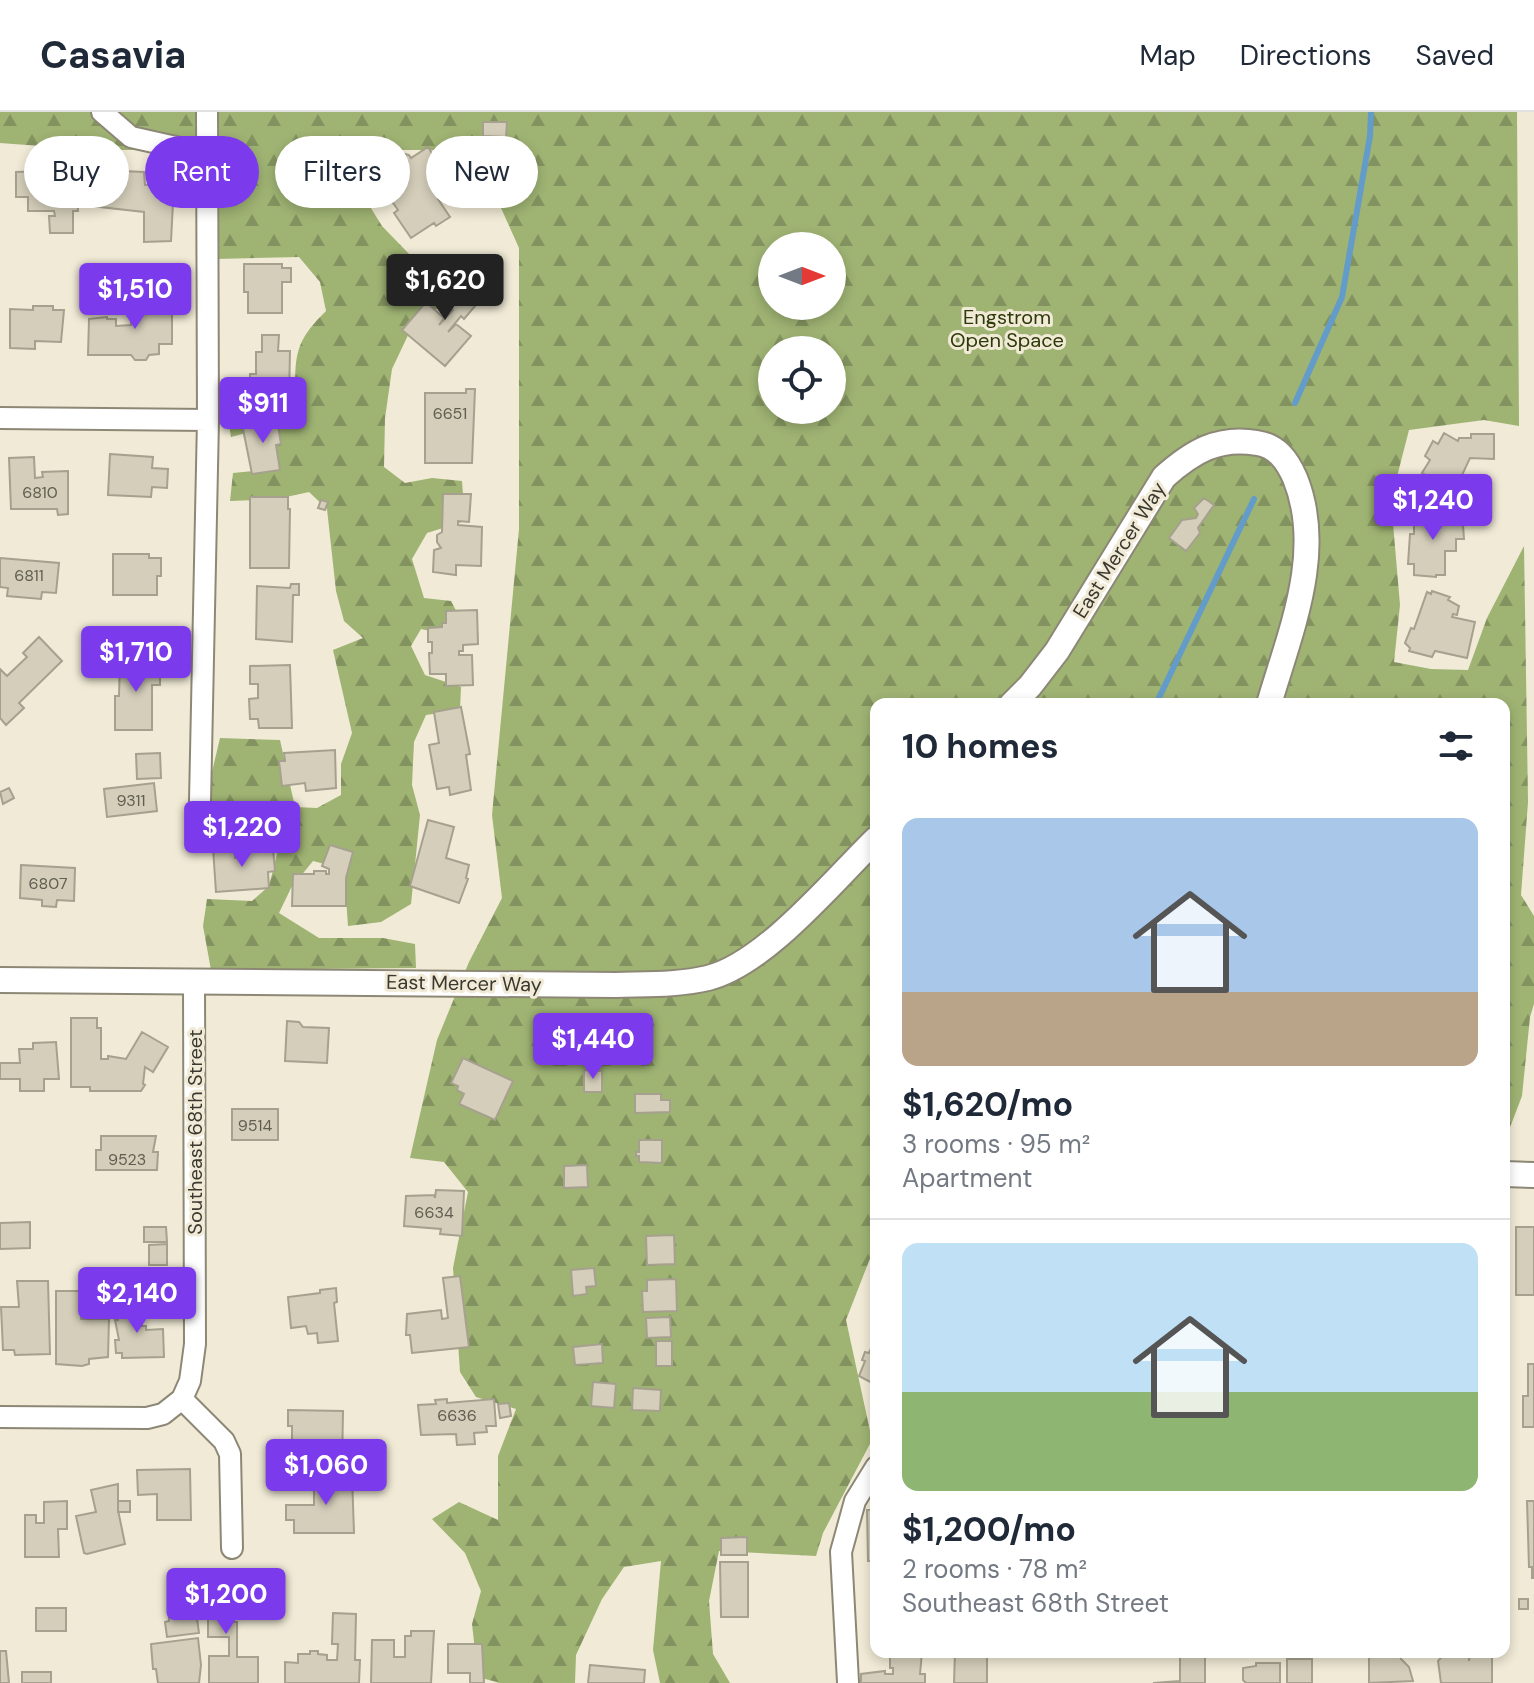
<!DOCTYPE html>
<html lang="en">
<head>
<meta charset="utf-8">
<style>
  :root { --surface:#fff; --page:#f6f6f7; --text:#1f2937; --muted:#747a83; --line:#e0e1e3; --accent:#7c3aed }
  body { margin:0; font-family:"DM Sans",sans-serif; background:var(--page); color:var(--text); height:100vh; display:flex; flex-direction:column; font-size:30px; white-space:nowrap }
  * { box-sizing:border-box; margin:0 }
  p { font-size:26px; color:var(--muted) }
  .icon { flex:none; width:44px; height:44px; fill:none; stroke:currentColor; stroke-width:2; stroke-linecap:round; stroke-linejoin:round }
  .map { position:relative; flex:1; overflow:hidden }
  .drawer { position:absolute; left:870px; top:586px; width:640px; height:960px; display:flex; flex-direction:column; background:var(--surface); border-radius:16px; box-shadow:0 4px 12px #0003 }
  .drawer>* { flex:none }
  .hud { position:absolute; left:24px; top:24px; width:726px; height:72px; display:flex; gap:16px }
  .needle { width:52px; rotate:90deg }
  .tools { position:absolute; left:758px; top:120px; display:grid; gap:16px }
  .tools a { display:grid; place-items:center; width:88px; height:88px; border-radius:50%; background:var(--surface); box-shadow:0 4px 12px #0003; font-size:40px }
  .price { position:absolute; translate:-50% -68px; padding:0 18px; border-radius:8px; background:var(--accent); color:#fff; font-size:26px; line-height:52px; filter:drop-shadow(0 2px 4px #0008) }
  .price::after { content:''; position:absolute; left:50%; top:48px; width:24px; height:18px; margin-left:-12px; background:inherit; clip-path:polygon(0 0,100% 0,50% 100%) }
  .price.current { background:#222; color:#fff }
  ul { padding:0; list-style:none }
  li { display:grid; align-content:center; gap:16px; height:424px; padding:0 32px }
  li+li { border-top:2px solid var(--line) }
  li span { display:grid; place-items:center; height:248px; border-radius:16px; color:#555 }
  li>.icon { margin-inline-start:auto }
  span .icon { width:144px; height:144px; fill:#fffc; stroke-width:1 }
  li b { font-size:34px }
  h2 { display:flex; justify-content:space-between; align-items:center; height:96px; padding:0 32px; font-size:34px }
  .chip { padding:0 28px; border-radius:36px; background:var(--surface); box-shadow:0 4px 12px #0003; font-size:28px; line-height:72px }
  .chip.current { background:var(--accent); color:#fff }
  header { display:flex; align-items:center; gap:48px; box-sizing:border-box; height:112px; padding:0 40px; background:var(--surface); border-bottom:2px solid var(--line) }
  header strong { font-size:38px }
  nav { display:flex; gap:44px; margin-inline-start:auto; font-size:28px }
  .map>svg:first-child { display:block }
</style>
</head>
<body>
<header>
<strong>Casavia</strong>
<nav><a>Map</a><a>Directions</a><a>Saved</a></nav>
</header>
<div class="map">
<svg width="1534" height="1571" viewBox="0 0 1534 1571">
  <defs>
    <pattern id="forest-firs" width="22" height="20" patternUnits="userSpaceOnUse" patternTransform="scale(2)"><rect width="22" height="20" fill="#9fb373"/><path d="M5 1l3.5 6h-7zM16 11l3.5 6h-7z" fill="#83935f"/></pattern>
  </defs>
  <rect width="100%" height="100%" fill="#f0ead6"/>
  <path fill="url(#forest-firs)" fill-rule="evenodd" d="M 0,0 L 1517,0 L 1519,314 L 1484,308 L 1409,318 L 1391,388 L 1400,493 L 1394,550 L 1431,557 L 1468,558 L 1487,506 L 1524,434 L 1528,690 L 1521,783 L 1534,804 L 1534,892 L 1530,905 L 1522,984 L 1504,1031 L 1504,592 L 876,592 L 876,1144 L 871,1144 L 846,1208 L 872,1328 L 823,1421 L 816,1444 L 719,1439 L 709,1489 L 713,1542 L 730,1571 L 660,1571 L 653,1538 L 661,1449 L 624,1455 L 602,1487 L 576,1543 L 575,1571 L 500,1571 L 478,1565 L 472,1512 L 481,1479 L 465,1441 L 432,1407 L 459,1390 L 498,1408 L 498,1344 L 516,1297 L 476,1285 L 460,1260 L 453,1156 L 468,1080 L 444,1050 L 410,1046 L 437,928 L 469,850 L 502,786 L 492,703 L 519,417 L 519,136 L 475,38 L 369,38 L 366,88 L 382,114 L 411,144 L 451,154 L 477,166 L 479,190 L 419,200 L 392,257 L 385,306 L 384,355 L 405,371 L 432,366 L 462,369 L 465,409 L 427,421 L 412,447 L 424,486 L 451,489 L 462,510 L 453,524 L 421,517 L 411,534 L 425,563 L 461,575 L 460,598 L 426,603 L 414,630 L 412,673 L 420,703 L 411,792 L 381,810 L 348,814 L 344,757 L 313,749 L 291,776 L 279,801 L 319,826 L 383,826 L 415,832 L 416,856 L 211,858 L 203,814 L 207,787 L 252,789 L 269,774 L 278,738 L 255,724 L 213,717 L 211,664 L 220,626 L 280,628 L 295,695 L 317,696 L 341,683 L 341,652 L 352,621 L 333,538 L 363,526 L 344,509 L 336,479 L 327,397 L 309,380 L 277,387 L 230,389 L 233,361 L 265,358 L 261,317 L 231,325 L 226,295 L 295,293 C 296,247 291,233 326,199 L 320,170 L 299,145 L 216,147 L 217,38 L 95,38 L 0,31 ZM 772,134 L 832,134 L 832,194 L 772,194 ZM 772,238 L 832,238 L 832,298 L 772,298 Z"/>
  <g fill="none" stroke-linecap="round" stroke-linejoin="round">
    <path stroke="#649cc9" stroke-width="6" d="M 1295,291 L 1342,185 L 1370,24 L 1371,0
      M 1156,592 L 1254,387"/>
  </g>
  <path fill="#d4ceba" stroke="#a6a18e" stroke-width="2" d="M 483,10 L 507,10 L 506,25 L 483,24 Z
    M 331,33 L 340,70 L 315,76 L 307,38 Z
    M 428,35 L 442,57 L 463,44 L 477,65 L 448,84 L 447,81 L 438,87 L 450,105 L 436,114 L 434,111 L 411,126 L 394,101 L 398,98 L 384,78 L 398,68 L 392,59 L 397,56 L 395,52 L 396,45 L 402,41 L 409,43 L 411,46 Z
    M 100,58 L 144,60 L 145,73 L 168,71 L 168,91 L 173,91 L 171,129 L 144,130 L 144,100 L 91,94 L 91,74 L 100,74 Z
    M 47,59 L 47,66 L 59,65 L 59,62 L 77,64 L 78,99 L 73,99 L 73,121 L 50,121 L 49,104 L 55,104 L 54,99 L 28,99 L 28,85 L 16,85 L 16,60 Z
    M 244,152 L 282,152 L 282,156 L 291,156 L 291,170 L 282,170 L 282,201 L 248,201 L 248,180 L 244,180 Z
    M 465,163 L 486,181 L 464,207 L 461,204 L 448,220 L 456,212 L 471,224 L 445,254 L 402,218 L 426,190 L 444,206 L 439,213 L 453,198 L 443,190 Z
    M 141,182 L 172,183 L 172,232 L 159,232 L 159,242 L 149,243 L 146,248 L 135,248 L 131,243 L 88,243 L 89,207 L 107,205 L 107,207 L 116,207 L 116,214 L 131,213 L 131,208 L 140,208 Z
    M 33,194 L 53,194 L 53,198 L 64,198 L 61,230 L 35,229 L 35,237 L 10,236 L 10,197 L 33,198 Z
    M 262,223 L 279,223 L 278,239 L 290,239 L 289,286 L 250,285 L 250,262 L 256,262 L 256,240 L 262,240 Z
    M 466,277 L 475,277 L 472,351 L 425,351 L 425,281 L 466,281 Z
    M 277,307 L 281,332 L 276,333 L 280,358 L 252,362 L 242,312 Z
    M 1444,321 L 1458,329 L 1459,326 L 1471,326 L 1471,322 L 1494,322 L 1494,347 L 1470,346 L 1462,363 L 1466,365 L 1461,374 L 1456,371 L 1446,384 L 1427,374 L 1431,366 L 1422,361 L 1430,348 L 1425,344 L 1433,329 L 1438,332 Z
    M 110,342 L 153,345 L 152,356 L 168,357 L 167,376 L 152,375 L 151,385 L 108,383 Z
    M 34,345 L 35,366 L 43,365 L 42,360 L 68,359 L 68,402 L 58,403 L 57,397 L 11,397 L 9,346 Z
    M 443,382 L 471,382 L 469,410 L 458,409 L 458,413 L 482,415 L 481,454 L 456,453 L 456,463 L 433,460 L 434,438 L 441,436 L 437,430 L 437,423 L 442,420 Z
    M 250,385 L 288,385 L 288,397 L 290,397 L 289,456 L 250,456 Z
    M 1204,386 L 1214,393 L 1198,416 L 1200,421 L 1186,439 L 1169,426 L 1182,408 L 1196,406 L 1198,402 L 1194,396 Z
    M 321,388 L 328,390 L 325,398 L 318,396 Z
    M 1427,399 L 1456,401 L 1456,413 L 1463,413 L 1464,427 L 1456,427 L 1456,439 L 1445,439 L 1445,463 L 1436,463 L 1436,465 L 1414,463 L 1414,452 L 1408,452 L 1410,422 L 1414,422 L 1414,401 Z
    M 113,442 L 149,442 L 149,446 L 161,446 L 161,464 L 157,464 L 157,483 L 113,483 Z
    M 0,446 L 59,451 L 56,481 L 42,480 L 41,487 L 7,484 L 8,476 L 0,475 Z
    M 291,472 L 299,472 L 299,483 L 293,483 L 292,530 L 256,527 L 257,474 L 290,476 Z
    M 1432,479 L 1450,485 L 1448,488 L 1459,494 L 1457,503 L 1453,502 L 1452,505 L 1475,510 L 1467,546 L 1435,539 L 1432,545 L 1409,539 L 1410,536 L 1405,531 L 1411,516 L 1414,517 L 1427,480 L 1431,482 Z
    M 477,498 L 478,532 L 463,533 L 463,539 L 459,539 L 459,543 L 472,543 L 473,573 L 446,574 L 446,562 L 430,562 L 429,541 L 432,541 L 432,530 L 428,530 L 428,516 L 442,515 L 442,511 L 446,511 L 446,499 Z
    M 39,525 L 62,549 L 19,591 L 24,596 L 6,613 L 0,606 L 0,557 L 7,564 L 27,545 L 23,541 Z
    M 109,546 L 118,546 L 118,553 L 110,554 Z
    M 147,546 L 160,548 L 160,573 L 152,573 L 152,618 L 115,618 L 115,584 L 119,584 L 120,548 L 147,548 Z
    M 290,553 L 292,616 L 259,616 L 258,607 L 250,607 L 249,587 L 258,586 L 258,572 L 250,572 L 250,554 Z
    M 461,595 L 470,642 L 466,643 L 471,678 L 450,683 L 449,675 L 437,677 L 429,633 L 439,631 L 434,600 Z
    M 335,638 L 336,676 L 306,679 L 305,671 L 282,674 L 279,649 L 285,649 L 284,641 Z
    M 160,641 L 161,666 L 137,667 L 136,642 Z
    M 154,671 L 157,699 L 107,705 L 104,677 Z
    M 9,676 L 14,686 L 3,692 L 0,680 Z
    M 428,708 L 454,715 L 446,746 L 469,753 L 466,766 L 468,767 L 459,791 L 410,774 Z
    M 330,733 L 353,740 L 346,766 L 346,794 L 292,794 L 293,762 L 314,762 L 314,759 L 326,759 L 326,762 L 329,762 L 329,757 L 322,754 Z
    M 235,734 L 235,746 L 245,745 L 245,738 L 273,737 L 275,759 L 268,760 L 269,776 L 216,780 L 213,736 Z
    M 21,753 L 75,756 L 74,789 L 57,788 L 56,795 L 42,794 L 42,788 L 20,786 Z
    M 71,906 L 97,906 L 97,916 L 101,916 L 101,947 L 108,947 L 108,944 L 126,947 L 142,920 L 168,935 L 153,960 L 145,955 L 143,972 L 145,973 L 141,979 L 90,979 L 90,975 L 71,975 Z
    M 287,909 L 299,910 L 303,915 L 329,916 L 327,951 L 285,949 Z
    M 56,930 L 59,967 L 44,967 L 44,979 L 20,979 L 20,967 L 0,967 L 0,951 L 20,951 L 19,937 L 33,937 L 33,931 Z
    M 463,946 L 513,969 L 495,1008 L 459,992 L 464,982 L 457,978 L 458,974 L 451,971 Z
    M 584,958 L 602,959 L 602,980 L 584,980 Z
    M 635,982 L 661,982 L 661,988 L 670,988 L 670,1000 L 635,1001 Z
    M 232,997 L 278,997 L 278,1028 L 232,1028 Z
    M 101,1024 L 156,1024 L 153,1040 L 158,1040 L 157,1058 L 96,1058 L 96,1038 L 101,1038 Z
    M 639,1028 L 662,1028 L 662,1051 L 639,1050 L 639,1044 L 636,1044 L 636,1040 L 639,1040 Z
    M 587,1053 L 588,1075 L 564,1076 L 564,1054 Z
    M 436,1078 L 464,1079 L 462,1124 L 440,1122 L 441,1117 L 404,1114 L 406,1084 L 434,1083 L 435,1086 Z
    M 30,1110 L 30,1136 L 0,1137 L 0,1111 Z
    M 144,1115 L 166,1115 L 167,1130 L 144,1130 Z
    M 1516,1115 L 1534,1115 L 1534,1183 L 1516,1183 Z
    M 674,1123 L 675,1152 L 647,1153 L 646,1124 Z
    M 167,1132 L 167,1153 L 149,1153 L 149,1133 Z
    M 594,1156 L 596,1174 L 586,1175 L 587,1182 L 573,1184 L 571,1158 Z
    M 460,1164 L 469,1235 L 412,1241 L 410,1223 L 406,1223 L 407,1202 L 441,1198 L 442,1207 L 448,1206 L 443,1166 Z
    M 676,1167 L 677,1199 L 643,1200 L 642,1179 L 647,1179 L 647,1168 Z
    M 17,1169 L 48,1169 L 50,1242 L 15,1243 L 14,1238 L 3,1238 L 1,1195 L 19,1195 Z
    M 336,1176 L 337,1190 L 334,1191 L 338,1229 L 318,1231 L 317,1221 L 308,1222 L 306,1214 L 291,1216 L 288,1185 L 320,1181 L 320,1178 Z
    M 56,1179 L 81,1179 L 81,1207 L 109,1207 L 108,1245 L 89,1247 L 89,1252 L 82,1254 L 56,1252 Z
    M 141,1192 L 142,1214 L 146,1214 L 146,1218 L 163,1217 L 164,1245 L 122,1246 L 122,1241 L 116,1241 L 115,1228 L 119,1228 L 115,1208 L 118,1208 L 118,1193 Z
    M 670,1205 L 671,1225 L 647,1226 L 646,1206 Z
    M 875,1227 L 876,1227 L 876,1273 L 859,1264 L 865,1249 L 862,1248 L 865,1240 L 869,1241 Z
    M 656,1229 L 672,1229 L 672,1254 L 656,1254 Z
    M 602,1232 L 603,1251 L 575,1253 L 573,1235 Z
    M 1528,1252 L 1534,1252 L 1534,1315 L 1523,1315 L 1523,1284 L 1528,1284 Z
    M 593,1270 L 616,1272 L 614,1296 L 591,1294 Z
    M 633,1276 L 661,1278 L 660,1299 L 632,1298 Z
    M 447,1287 L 447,1291 L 494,1287 L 496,1314 L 486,1314 L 487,1320 L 474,1321 L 475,1332 L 457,1333 L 456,1322 L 421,1323 L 418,1293 L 436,1292 L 435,1288 Z
    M 509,1291 L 511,1304 L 500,1306 L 498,1292 Z
    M 288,1298 L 343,1299 L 342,1357 L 314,1356 L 314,1336 L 308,1335 L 308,1333 L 292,1332 L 292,1314 L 288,1314 Z
    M 190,1357 L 191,1408 L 157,1408 L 157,1382 L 138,1383 L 137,1358 Z
    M 314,1363 L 352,1363 L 354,1421 L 294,1421 L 294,1408 L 286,1408 L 286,1393 L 314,1393 Z
    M 118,1372 L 118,1398 L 125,1432 L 87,1442 L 84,1441 L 76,1404 L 96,1400 L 91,1378 Z
    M 67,1389 L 67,1417 L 58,1417 L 59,1445 L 25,1445 L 25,1403 L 36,1403 L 36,1411 L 44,1411 L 44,1390 Z
    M 118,1389 L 130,1389 L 130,1400 L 118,1400 Z
    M 1527,1389 L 1534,1389 L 1534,1466 L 1532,1466 L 1532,1455 L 1529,1455 Z
    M 867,1398 L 876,1398 L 876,1449 L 868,1449 Z
    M 747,1425 L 747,1443 L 721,1443 L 721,1426 Z
    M 720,1450 L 748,1450 L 748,1505 L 721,1505 Z
    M 208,1460 L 231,1460 L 230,1510 L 237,1510 L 237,1545 L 258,1545 L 258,1571 L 209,1571 L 209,1544 L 229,1544 L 229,1525 L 208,1525 Z
    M 194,1485 L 199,1521 L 167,1525 L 165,1510 L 169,1509 L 168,1488 Z
    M 1519,1487 L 1528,1487 L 1528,1497 L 1519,1497 Z
    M 36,1496 L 66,1496 L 66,1519 L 36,1519 Z
    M 333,1501 L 356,1502 L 355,1548 L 360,1548 L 359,1571 L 285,1571 L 285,1550 L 298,1551 L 298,1542 L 310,1542 L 310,1539 L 318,1539 L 318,1542 L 327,1543 L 327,1548 L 337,1548 L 338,1532 L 332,1532 Z
    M 411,1519 L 434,1519 L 431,1571 L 371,1571 L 372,1528 L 394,1528 L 394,1545 L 405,1545 L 405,1524 L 411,1524 Z
    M 198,1526 L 201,1553 L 199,1571 L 158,1571 L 156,1557 L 153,1557 L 151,1532 Z
    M 448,1532 L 482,1532 L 484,1571 L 470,1571 L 470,1561 L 448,1561 Z
    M 0,1539 L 6,1539 L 9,1571 L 0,1571 Z
    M 890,1540 L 922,1540 L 920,1562 L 925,1562 L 925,1571 L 861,1571 L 861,1562 L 885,1559 L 885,1562 L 893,1562 L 893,1556 L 890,1556 Z
    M 955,1540 L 987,1540 L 987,1571 L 954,1571 Z
    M 1039,1540 L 1062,1540 L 1061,1544 L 1039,1544 Z
    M 1180,1540 L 1205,1540 L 1205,1571 L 1153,1571 L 1180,1569 Z
    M 1369,1540 L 1399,1540 L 1401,1547 L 1409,1555 L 1413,1569 L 1369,1571 Z
    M 1457,1540 L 1469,1540 L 1469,1549 L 1470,1540 L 1492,1540 L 1492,1571 L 1441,1571 L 1438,1549 L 1444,1542 L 1457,1542 Z
    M 1287,1547 L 1312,1547 L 1312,1571 L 1287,1571 Z
    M 1256,1551 L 1280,1551 L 1280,1571 L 1246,1571 L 1243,1568 L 1243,1556 L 1256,1554 Z
    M 590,1553 L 645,1558 L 644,1571 L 588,1571 Z
    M 22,1560 L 51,1560 L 51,1571 L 22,1571 Z"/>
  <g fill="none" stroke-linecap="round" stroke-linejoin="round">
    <defs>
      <path id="minor" d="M 102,0 L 131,25 L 207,42
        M 0,306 L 208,308
        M 200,689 L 208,308 L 207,0
        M 194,869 L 195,1232 L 190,1269 L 182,1287 L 224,1329 L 230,1342 L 232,1436
        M 0,1305 L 147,1306 L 163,1302 L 182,1287
        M 848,1570 L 841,1440 L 855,1389 L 876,1355"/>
      <path id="tertiary" d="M 1012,592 L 1030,574 L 1057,539 L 1164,365 C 1192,340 1218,324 1257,331 C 1277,334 1287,348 1295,366 C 1325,440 1290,520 1269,592
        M 0,868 L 616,873 C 646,872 679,873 708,866 C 765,852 833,769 876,727
        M 1504,1062 L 1534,1063"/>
    </defs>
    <use href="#minor" stroke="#8d8876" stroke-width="24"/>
    <use href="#tertiary" stroke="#8d8876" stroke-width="28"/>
    <use href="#minor" stroke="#fff" stroke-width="20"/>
    <use href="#tertiary" stroke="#fff" stroke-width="24"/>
  </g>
  <g text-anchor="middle" stroke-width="6" stroke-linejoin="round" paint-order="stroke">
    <g font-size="16" fill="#605e52">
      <text x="450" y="307">6651</text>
      <text x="40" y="386">6810</text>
      <text x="29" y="469">6811</text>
      <text x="131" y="694">9311</text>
      <text x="48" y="777">6807</text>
      <text x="255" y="1019">9514</text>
      <text x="127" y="1053">9523</text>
      <text x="434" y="1106">6634</text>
      <text x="457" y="1309">6636</text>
    </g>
    <g font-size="20" fill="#2d3908" stroke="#f0ead6">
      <text x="1007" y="212">Engstrom<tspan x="1007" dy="23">Open Space</tspan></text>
    </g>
    <g font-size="20" fill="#3a3830" stroke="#f0ead6">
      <text transform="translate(1119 438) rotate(-58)" y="7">East Mercer Way</text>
      <text transform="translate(464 871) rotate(1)" y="7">East Mercer Way</text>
      <text transform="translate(195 1020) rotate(-90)" y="7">Southeast 68th Street</text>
    </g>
  </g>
</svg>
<div class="tools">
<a><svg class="needle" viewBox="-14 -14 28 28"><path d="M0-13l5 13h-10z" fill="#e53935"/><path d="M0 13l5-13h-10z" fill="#747a83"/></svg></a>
<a><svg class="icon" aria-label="locate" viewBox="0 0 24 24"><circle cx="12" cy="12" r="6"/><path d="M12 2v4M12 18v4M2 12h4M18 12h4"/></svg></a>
</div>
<b class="price current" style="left:445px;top:210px">$1,620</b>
<b class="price" style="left:135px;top:219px">$1,510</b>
<b class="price" style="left:263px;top:333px">$911</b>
<b class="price" style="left:1433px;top:430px">$1,240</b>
<b class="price" style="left:136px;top:582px">$1,710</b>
<b class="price" style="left:242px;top:757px">$1,220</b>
<b class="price" style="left:593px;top:969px">$1,440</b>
<b class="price" style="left:137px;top:1223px">$2,140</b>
<b class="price" style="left:326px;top:1395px">$1,060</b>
<b class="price" style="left:226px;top:1524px">$1,200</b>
<div class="hud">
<a class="chip">Buy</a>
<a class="chip current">Rent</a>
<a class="chip">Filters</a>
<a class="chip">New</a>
</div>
<section class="drawer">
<h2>10 homes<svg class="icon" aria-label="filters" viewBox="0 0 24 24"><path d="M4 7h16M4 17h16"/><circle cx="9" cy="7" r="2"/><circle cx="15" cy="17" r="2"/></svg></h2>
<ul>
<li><span style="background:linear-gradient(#a9c7e8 70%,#b9a48a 0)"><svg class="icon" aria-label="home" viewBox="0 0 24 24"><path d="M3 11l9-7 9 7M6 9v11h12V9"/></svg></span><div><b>$1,620/mo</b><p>3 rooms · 95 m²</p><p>Apartment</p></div></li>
<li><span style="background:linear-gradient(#bfe0f5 60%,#8fb573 0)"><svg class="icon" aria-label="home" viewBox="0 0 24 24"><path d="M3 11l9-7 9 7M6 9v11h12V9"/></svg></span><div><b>$1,200/mo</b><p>2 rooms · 78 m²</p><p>Southeast 68th Street</p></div></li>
</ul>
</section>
</div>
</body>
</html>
